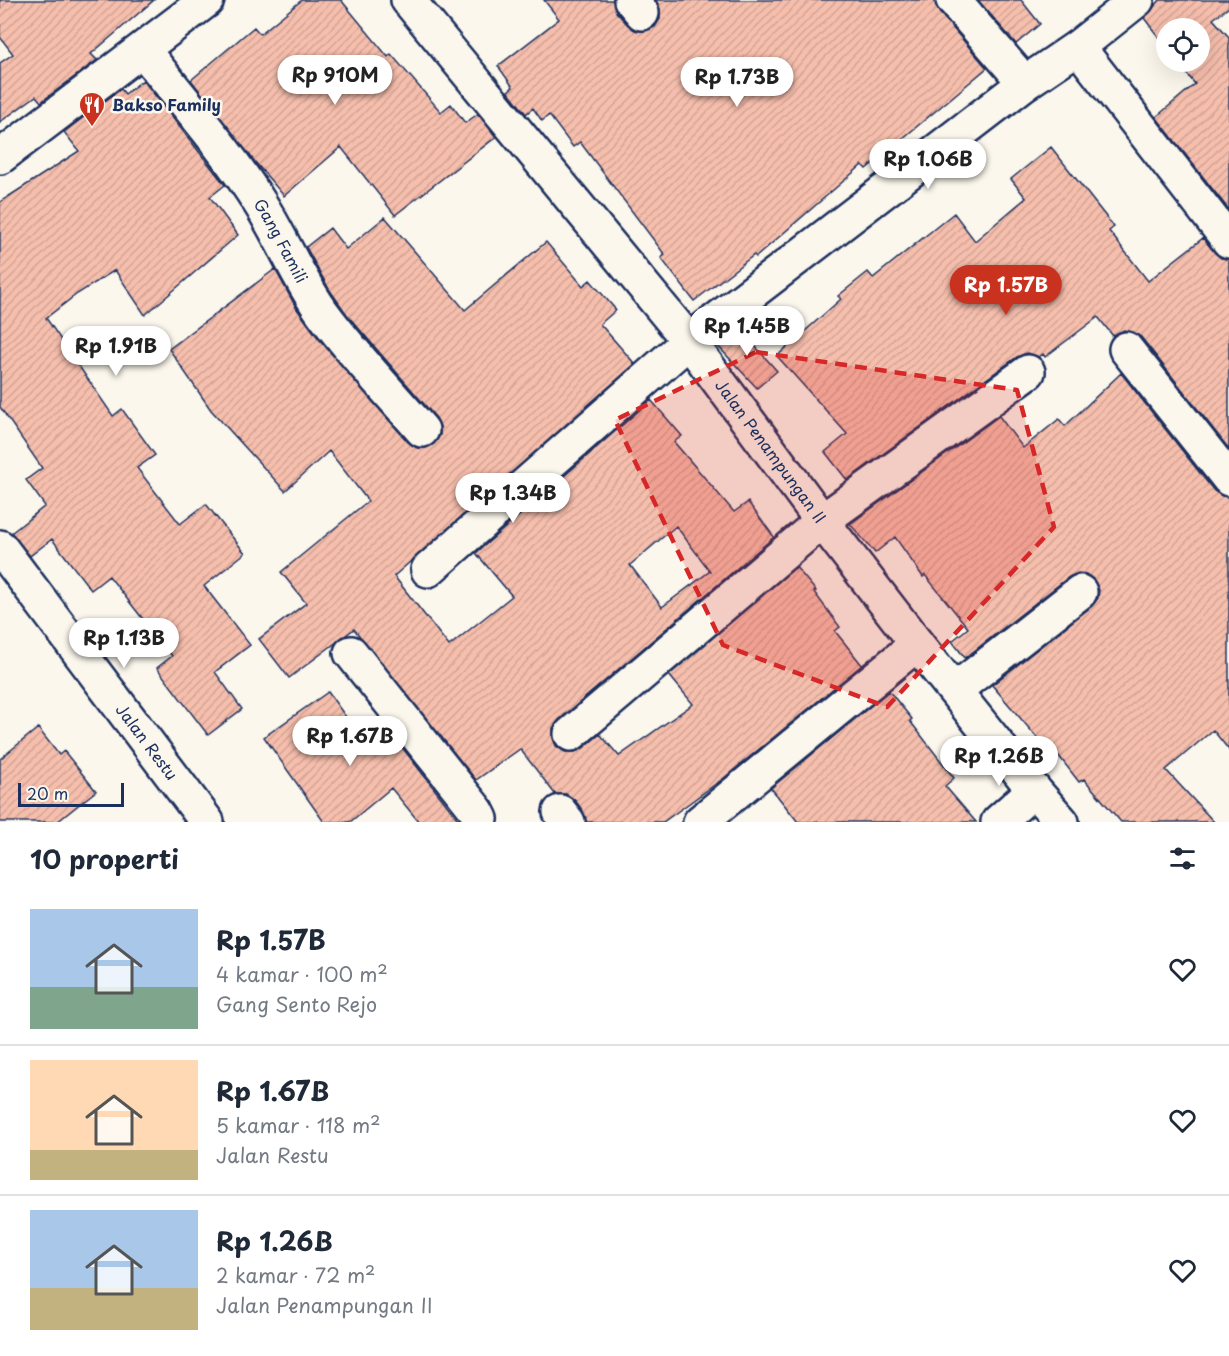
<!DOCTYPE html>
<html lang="id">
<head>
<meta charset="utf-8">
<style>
  :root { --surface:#fff; --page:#f6f6f7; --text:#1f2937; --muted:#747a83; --line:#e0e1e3; --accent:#c8321e }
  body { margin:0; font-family:"Playpen Sans",sans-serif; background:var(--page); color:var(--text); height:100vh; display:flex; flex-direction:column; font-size:22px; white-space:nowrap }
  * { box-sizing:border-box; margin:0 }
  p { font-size:20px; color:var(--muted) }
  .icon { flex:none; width:33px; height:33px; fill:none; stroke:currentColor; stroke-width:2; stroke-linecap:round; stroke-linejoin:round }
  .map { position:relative; height:822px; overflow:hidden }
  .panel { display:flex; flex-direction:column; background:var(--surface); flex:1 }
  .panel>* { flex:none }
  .controls { position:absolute; left:1156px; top:18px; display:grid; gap:12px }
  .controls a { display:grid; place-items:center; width:54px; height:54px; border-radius:50%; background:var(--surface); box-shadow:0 6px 24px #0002; font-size:30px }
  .scale { position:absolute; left:18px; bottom:15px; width:106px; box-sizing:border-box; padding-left:6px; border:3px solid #1b2f5e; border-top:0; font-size:16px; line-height:21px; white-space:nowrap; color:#1b2f5e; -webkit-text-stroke:4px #fbf7ec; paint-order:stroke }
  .price { position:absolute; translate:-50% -51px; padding:0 14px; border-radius:21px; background:#fff; color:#222; font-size:20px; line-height:39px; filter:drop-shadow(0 2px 3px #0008) }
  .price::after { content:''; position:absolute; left:50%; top:36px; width:18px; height:14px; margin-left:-9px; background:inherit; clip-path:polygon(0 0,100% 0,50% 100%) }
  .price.on { background:var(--accent); color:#fff }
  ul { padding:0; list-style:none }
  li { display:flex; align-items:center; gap:18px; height:150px; padding:0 30px }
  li+li { border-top:2px solid var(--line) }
  li span { display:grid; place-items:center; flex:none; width:168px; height:120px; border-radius:0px; color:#555 }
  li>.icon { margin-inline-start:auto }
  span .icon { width:72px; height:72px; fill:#fffc; stroke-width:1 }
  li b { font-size:26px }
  h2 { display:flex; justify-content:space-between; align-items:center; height:72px; padding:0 30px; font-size:26px }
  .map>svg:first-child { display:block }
</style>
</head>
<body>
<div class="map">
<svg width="1229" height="822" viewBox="0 0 1229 822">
  <defs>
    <pattern id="building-hatch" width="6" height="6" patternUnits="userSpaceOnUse" patternTransform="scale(1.5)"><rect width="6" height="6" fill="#f6beac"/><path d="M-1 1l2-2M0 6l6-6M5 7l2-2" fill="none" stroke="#d2a496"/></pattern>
  </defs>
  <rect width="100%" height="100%" fill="#fbf7ec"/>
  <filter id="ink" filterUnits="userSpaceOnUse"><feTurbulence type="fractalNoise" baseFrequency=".0167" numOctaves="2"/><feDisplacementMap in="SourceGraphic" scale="12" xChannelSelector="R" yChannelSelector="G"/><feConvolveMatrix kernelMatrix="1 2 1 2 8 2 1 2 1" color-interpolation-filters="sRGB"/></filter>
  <g filter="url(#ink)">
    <path fill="url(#building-hatch)" stroke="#1b2f5e" stroke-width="1.5" fill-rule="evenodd" d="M 0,0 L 154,0 L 91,54 L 97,60 L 41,102 L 36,96 L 0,122 L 0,63 L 13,54 L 0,37 Z
      M 302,0 L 341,0 L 388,57 L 391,54 L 441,112 L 451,104 L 465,123 L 478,114 L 496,137 L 395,215 L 341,147 L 284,196 L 255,162 L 191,80 L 254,27 L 260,34 Z
      M 544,0 L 613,0 L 616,12 L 628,25 L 635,30 L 645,31 L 655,27 L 660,19 L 660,9 L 656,0 L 935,0 L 939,12 L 987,68 L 866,169 L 862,165 L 756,257 L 754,255 L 694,301 L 661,258 L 665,255 L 580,142 L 573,147 L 549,115 L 542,121 L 533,108 L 526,114 L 508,91 L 513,87 L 498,66 L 559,19 Z
      M 978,0 L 1021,0 L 1040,24 L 1016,44 Z
      M 1160,0 L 1229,0 L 1229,7 L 1213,19 L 1229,37 L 1229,210 L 1156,117 L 1195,84 L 1177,62 L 1200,62 L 1200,28 L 1167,28 L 1167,48 L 1144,18 Z
      M 143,80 L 225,185 L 210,197 L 238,235 L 145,315 L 115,270 L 77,294 L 46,318 L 113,416 L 122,409 L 155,455 L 137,468 L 180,524 L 206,504 L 245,553 L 204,586 L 250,645 L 215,672 L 242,709 L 208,735 L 157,668 L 172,656 L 109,576 L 91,590 L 52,539 L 30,556 L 11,533 L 45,506 L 26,480 L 42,468 L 0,407 L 0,202 L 79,151 L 64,132 L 121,89 L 125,94 Z
      M 1051,147 L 1114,227 L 1109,231 L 1148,281 L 1203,238 L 1215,253 L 1221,258 L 1229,259 L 1229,449 L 1141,337 L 1133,332 L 1124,330 L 1113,336 L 1098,317 L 1045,357 L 1043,354 L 1039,357 L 1027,353 L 1017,357 L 847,480 L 825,452 L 847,434 L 777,356 L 841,299 L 838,296 L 868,272 L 873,278 L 954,213 L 975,241 L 1026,198 L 1011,179 Z
      M 385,217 L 465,310 L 546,242 L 583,286 L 590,280 L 616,310 L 600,324 L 635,364 L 394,576 L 449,646 L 512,596 L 476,553 L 651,400 L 682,436 L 674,442 L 734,512 L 748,502 L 774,537 L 559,720 L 553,728 L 553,738 L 556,746 L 565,752 L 575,752 L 583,748 L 600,734 L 619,756 L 693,704 L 669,675 L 796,567 L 816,591 L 814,592 L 840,627 L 835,631 L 862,665 L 724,778 L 663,822 L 586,822 L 583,811 L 575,800 L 566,794 L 555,794 L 520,749 L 476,780 L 354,629 L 289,678 L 259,639 L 306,603 L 281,572 L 368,501 L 329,451 L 285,491 L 211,410 L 169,349 L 275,269 L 297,309 L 319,339 L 408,442 L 417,448 L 426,448 L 434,444 L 440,435 L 440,427 L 436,418 L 348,316 L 329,289 L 306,247 L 330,228 L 346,249 ZM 676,526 L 710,571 L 662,607 L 630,565 Z
      M 738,327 L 777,371 L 757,388 L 716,344 Z
      M 1121,373 L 1214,491 L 1222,496 L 1229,497 L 1229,750 L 1213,730 L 1166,770 L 1214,822 L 1121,822 L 1084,779 L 1079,782 L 1048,742 L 1044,746 L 992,685 L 1092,606 L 1098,598 L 1099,590 L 1094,580 L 1086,574 L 1078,573 L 1069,577 L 965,658 L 952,641 L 968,628 L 925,575 L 923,577 L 895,537 L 875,553 L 850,524 L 999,416 L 1023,448 L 1059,419 L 1065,426 Z
      M 889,691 L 912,719 L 910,721 L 954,778 L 945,786 L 976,822 L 798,822 L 771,788 Z
      M 328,692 L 373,755 L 394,737 L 460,822 L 419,822 L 391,788 L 350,822 L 324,822 L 264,737 Z
      M 38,728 L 59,755 L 64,751 L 96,791 L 57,822 L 0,822 L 0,759 Z"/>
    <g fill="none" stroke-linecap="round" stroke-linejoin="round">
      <defs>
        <g id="minor">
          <path id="s1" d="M 408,0 L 689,341 L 822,521 L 917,644 L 1034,790 L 1062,822"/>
          <path d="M 631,0 L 642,13"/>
          <path d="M 953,0 L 1025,83"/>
          <path d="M 1078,47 L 1229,241"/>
          <path id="s2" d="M 143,50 C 183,101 227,150 261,205 C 283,240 298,278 322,312 C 352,353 388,391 422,430"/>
          <path d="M 0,157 L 207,0"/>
          <path d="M 1126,349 L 1229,479"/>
          <path id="s3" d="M 0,547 L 207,822"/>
          <path d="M 428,570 L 689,341 L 1025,83 L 1078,47 L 1137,0"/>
          <path d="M 351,653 L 477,811 L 481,819 L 479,822"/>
          <path d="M 955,690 L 1080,592"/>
          <path d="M 571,734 L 822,521 L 1028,372"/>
          <path d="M 560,812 L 568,822"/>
          <path d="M 700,822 L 917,644"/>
          <path d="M 998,822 L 1034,790"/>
        </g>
      </defs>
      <use href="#minor" stroke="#1b2f5e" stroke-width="38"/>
      <use href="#minor" stroke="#fbf7ec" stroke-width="33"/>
    </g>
  </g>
  <path fill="#d62828" fill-opacity="0.2" stroke="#d62828" stroke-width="4.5" stroke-dasharray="12 8" stroke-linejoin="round" d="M 756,352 L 1017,390 L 1054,527 L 887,707 L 723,645 L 615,420 Z"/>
  <defs>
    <symbol id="restaurant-pin" viewBox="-11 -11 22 30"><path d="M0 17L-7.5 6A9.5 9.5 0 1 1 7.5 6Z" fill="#c8321e" stroke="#fbf7ec"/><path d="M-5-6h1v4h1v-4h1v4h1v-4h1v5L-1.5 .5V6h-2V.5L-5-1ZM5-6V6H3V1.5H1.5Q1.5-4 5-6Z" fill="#fff"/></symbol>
  </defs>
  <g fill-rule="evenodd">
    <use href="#restaurant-pin" x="77" y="90" width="30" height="40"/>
  </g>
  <g text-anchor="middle" stroke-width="5" stroke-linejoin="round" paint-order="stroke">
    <g font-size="16" font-weight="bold" fill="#1b2f5e" stroke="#fbf7ec" text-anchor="start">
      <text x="112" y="111">Bakso Family</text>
    </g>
    <g font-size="16" fill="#1b2f5e" stroke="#fbf7ec">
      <text dy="6" stroke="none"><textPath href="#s2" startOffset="236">Gang Famili</textPath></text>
      <text dy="6" stroke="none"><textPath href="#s1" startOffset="579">Jalan Penampungan II</textPath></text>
      <text dy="6" stroke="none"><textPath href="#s3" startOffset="244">Jalan Restu</textPath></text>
    </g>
  </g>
</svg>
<div class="controls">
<a><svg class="icon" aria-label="locate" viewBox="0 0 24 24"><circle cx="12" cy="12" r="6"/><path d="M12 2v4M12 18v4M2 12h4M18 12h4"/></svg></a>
</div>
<div class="scale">20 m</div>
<b class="price" style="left:335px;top:106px">Rp 910M</b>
<b class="price" style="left:737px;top:108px">Rp 1.73B</b>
<b class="price" style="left:928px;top:190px">Rp 1.06B</b>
<b class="price on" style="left:1006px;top:316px">Rp 1.57B</b>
<b class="price" style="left:747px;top:357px">Rp 1.45B</b>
<b class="price" style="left:116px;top:377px">Rp 1.91B</b>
<b class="price" style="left:513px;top:524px">Rp 1.34B</b>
<b class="price" style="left:124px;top:669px">Rp 1.13B</b>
<b class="price" style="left:350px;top:767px">Rp 1.67B</b>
<b class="price" style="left:999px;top:787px">Rp 1.26B</b>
</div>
<section class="panel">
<h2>10 properti<svg class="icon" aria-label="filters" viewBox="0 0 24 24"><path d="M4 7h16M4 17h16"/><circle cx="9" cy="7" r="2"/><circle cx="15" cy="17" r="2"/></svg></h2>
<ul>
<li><span style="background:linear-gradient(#a9c7e8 65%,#7fa58c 0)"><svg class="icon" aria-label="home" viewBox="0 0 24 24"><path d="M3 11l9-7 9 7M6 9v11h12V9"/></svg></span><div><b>Rp 1.57B</b><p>4 kamar · 100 m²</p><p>Gang Sento Rejo</p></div><svg class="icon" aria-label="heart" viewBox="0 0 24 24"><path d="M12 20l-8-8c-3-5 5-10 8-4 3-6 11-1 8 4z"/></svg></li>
<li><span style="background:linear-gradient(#ffd9b3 75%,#c2b280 0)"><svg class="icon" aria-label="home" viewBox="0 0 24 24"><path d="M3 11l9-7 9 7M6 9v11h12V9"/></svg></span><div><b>Rp 1.67B</b><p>5 kamar · 118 m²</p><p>Jalan Restu</p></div><svg class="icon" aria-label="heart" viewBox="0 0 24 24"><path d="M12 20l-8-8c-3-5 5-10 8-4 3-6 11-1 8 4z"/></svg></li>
<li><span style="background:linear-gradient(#a9c7e8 65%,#c2b280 0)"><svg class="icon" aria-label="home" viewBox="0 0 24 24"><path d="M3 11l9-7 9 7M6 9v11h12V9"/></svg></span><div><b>Rp 1.26B</b><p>2 kamar · 72 m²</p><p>Jalan Penampungan II</p></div><svg class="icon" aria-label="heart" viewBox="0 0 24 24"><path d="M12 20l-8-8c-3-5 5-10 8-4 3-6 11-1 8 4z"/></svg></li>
</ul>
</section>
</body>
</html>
